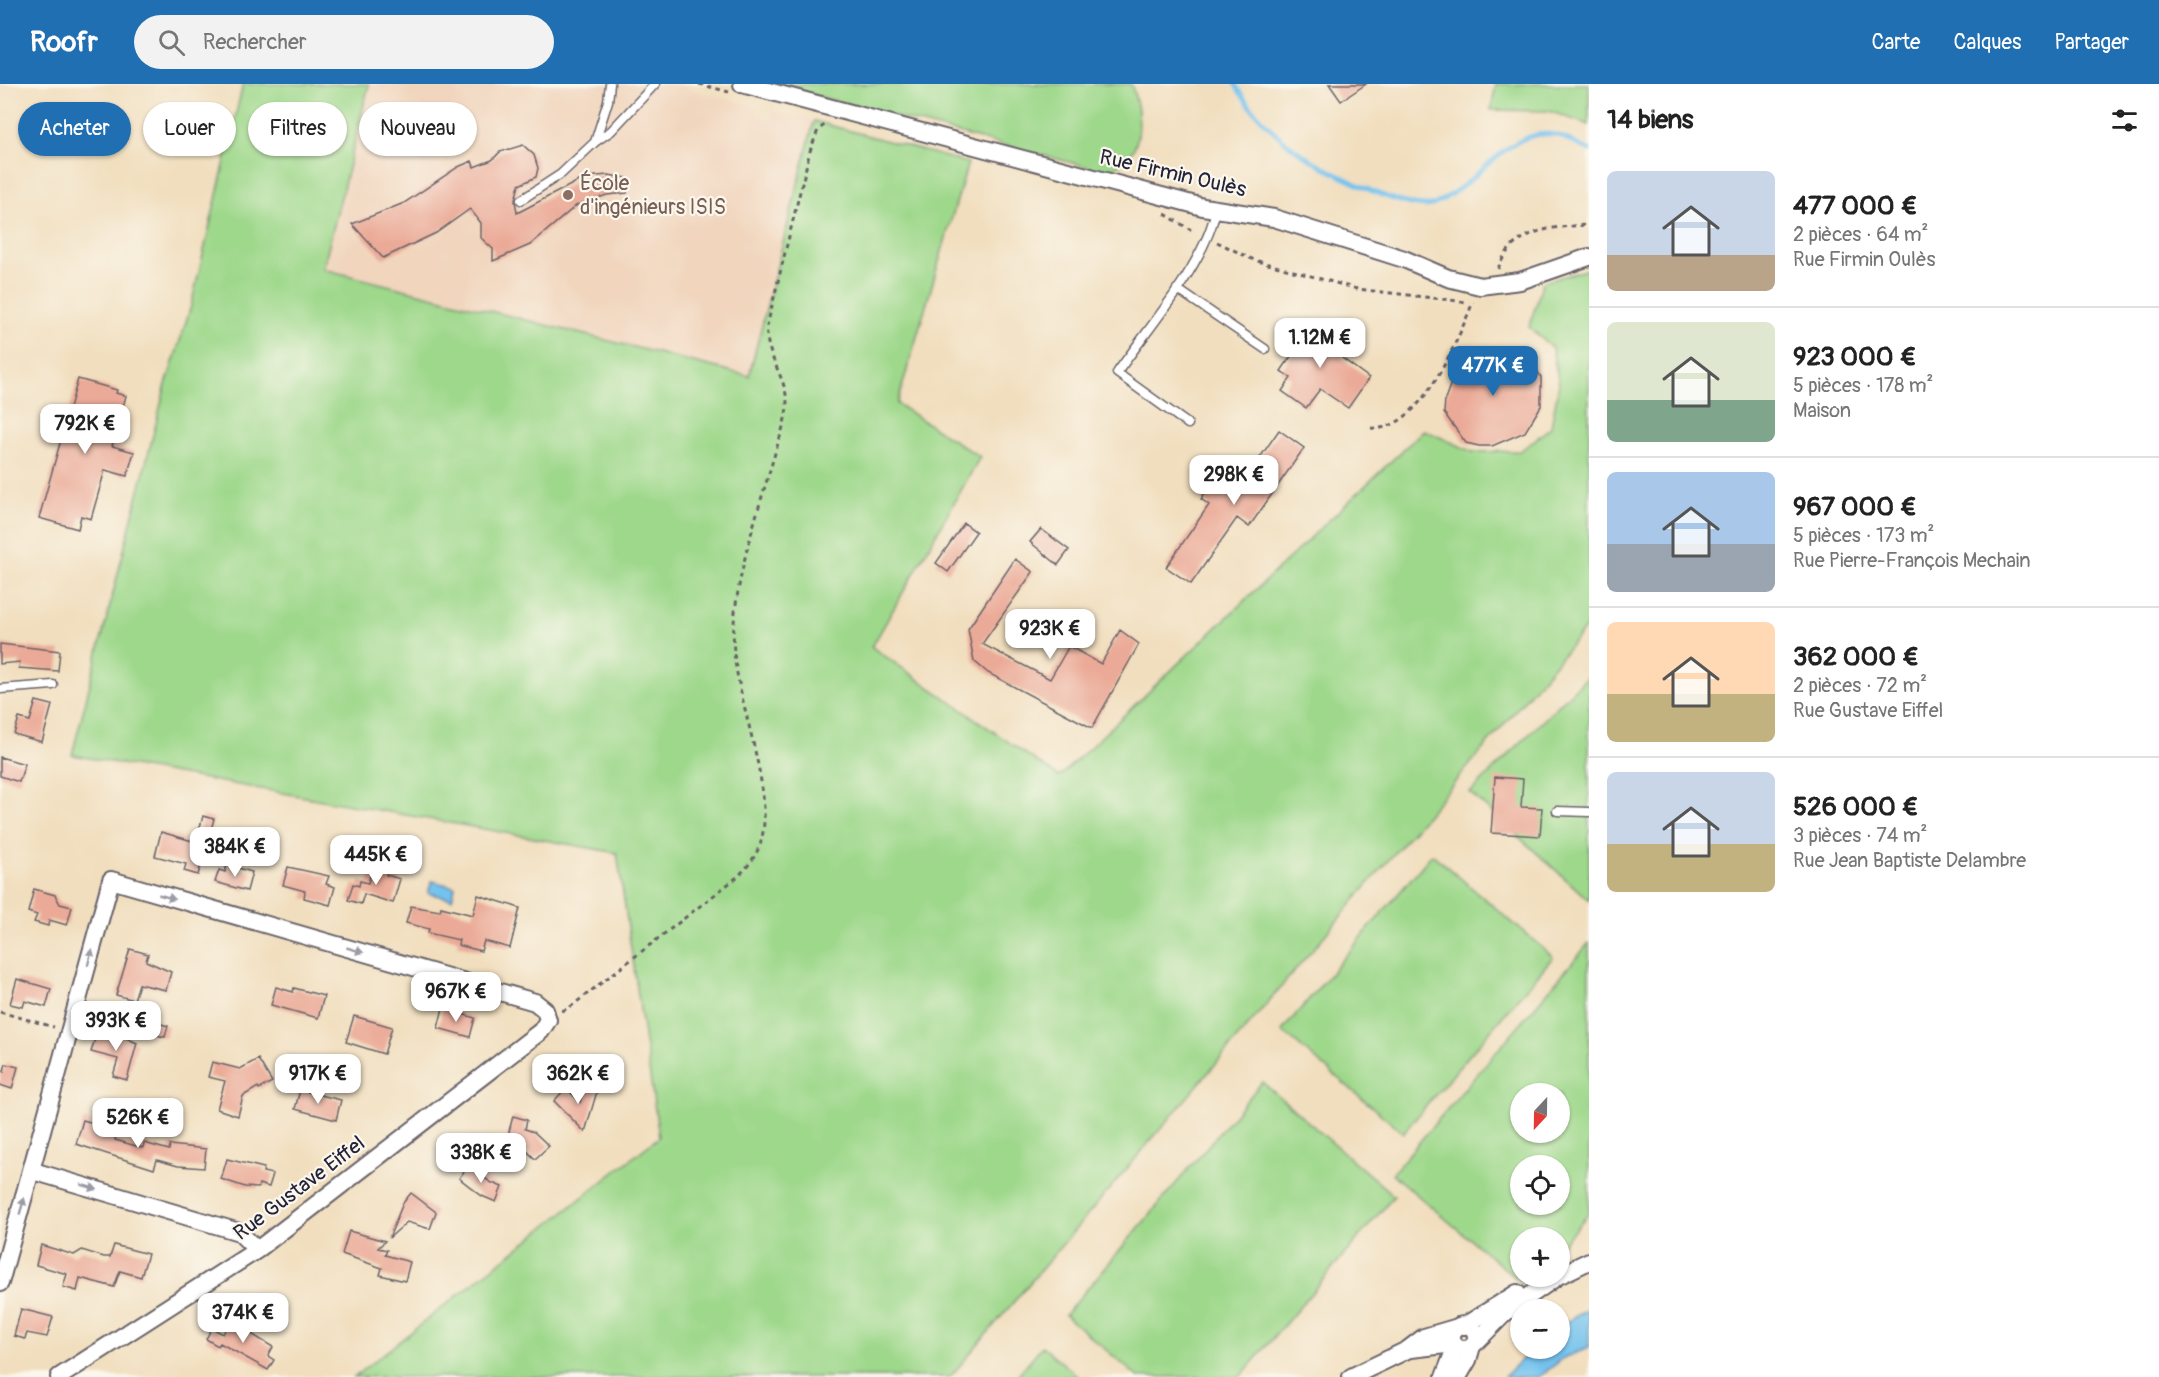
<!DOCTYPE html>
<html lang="fr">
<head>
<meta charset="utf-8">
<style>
  :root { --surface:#fff; --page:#f2f2f2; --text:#222; --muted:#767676; --line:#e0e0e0; --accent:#1f6fb2 }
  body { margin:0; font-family:Pangolin,sans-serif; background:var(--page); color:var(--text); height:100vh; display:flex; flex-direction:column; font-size:22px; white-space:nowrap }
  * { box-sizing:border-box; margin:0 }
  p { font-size:20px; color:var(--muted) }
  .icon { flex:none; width:33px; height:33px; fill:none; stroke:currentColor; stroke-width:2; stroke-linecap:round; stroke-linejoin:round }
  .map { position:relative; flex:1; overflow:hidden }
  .sheet { display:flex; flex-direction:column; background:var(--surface); width:570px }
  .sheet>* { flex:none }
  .banner { position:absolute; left:18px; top:18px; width:570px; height:54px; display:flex; gap:12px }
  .needle { width:39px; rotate:202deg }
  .buttons { position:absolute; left:1510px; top:999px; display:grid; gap:12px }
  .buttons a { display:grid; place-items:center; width:60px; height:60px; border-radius:50%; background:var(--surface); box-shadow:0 2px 4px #0004; font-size:30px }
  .price { position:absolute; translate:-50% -51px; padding:0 14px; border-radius:12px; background:#fff; color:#222; font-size:20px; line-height:39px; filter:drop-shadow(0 2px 3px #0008) }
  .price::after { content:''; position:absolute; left:50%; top:36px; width:18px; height:14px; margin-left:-9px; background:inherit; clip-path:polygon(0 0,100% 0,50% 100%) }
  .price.active { background:var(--accent); color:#fff }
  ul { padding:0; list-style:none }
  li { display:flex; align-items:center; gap:18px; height:150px; padding:0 18px }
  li+li { border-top:2px solid var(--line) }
  li span { display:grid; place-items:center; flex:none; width:168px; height:120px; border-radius:9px; color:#555 }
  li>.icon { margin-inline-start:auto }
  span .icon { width:72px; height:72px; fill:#fffc; stroke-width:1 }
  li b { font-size:26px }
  h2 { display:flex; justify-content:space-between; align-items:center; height:72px; padding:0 18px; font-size:26px }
  .chip { padding:0 21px; border-radius:27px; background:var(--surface); box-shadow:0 2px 4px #0004; font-size:21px; line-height:54px }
  .chip.active { background:var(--accent); color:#fff }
  header { display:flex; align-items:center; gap:36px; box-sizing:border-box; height:84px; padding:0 30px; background:var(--accent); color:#fff }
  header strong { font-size:28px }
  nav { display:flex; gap:33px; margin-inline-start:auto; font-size:21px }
  .search { width:420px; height:54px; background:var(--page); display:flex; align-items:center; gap:15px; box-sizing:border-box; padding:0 21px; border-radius:33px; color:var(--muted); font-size:22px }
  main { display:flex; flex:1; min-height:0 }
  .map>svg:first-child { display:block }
</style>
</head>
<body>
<header>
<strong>Roofr</strong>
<div class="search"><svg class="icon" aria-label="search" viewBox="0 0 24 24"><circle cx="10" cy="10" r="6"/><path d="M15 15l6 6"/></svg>Rechercher</div>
<nav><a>Carte</a><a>Calques</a><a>Partager</a></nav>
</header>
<main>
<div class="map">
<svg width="1589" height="1293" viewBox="0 0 1589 1293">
  <rect width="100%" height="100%" fill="#fbf7ec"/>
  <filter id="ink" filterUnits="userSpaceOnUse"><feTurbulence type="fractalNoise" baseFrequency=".0167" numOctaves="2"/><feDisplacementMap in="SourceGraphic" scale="12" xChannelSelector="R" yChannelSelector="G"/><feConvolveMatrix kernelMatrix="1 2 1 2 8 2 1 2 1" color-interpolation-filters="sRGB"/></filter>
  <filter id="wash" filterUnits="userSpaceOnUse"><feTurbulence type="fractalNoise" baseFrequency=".008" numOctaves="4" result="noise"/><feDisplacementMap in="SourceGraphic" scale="24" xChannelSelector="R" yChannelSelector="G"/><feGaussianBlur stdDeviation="1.35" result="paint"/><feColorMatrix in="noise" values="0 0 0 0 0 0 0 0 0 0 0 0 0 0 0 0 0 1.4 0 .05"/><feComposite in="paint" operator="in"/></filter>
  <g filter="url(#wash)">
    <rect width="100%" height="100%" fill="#f1debe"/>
    <path fill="#f1d5bd" d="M 369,0 L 667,0 L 755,22 L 758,32 L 773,36 L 771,26 L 814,37 L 750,292 L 323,185 Z"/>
    <path fill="#9ed88b" stroke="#607d63" stroke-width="1.5" fill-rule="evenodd" d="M 243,0 L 369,0 L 323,185 L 749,292 L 814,37 L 968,79 L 897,320 L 980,373 L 872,563 L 1059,693 L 1424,346 L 1473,368 L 1520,367 L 1551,343 L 1559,300 L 1552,264 L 1529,243 L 1543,198 L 1589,185 L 1589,540 L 950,1293 L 354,1293 L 659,1053 L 617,769 L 72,671 L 165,304 L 191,222 Z
      M 770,0 L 1131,0 C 1139,20 1145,57 1127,74 C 1122,80 1114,84 1107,88 Z
      M 1496,0 L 1589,0 L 1589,41 L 1549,27 L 1491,26 Z
      M 1589,591 L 1589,816 L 1470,709 Z
      M 1432,770 L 1553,873 L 1403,1049 L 1282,947 Z
      M 1589,859 L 1589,1129 L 1560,1163 L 1560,1154 L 1521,1154 L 1521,1192 L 1534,1193 L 1522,1199 L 1392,1090 ZM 1521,1010 L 1560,1010 L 1560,1048 L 1521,1048 ZM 1521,1082 L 1560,1082 L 1560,1120 L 1521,1120 Z
      M 1262,998 L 1394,1112 L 1240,1293 L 1138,1293 L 1065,1231 Z
      M 1042,1262 L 1079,1293 L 1016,1293 Z"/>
    <path fill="#74c2ee" stroke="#4b7294" stroke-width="1.5" d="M 432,797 L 455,803 L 452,815 L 428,809 Z
      M 1589,1224 L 1589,1264 L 1565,1273 L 1539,1293 L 1504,1293 L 1533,1265 L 1560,1264 L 1560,1242 Z"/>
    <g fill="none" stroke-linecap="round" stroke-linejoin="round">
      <path stroke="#74c2ee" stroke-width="4.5" d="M 1235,0 C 1246,20 1265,40 1282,55 C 1305,77 1403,129 1433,121 C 1441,118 1449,111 1456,107 C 1486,87 1515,43 1556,51 C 1567,54 1579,62 1589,66"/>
    </g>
    <g id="blocks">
      <path fill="#ebaa97" d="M 1329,0 L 1366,0 L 1341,17 Z
        M 523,61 L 534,71 L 538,84 L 536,93 L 519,101 L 515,116 L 517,129 L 586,93 L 608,91 L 627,94 L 627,109 L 607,111 L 577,121 L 530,161 L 493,177 L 493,165 L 481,154 L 481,139 L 470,125 L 436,149 L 383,174 L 352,140 L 404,119 L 458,83 L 472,77 L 474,83 L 492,76 L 500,68 Z
        M 1297,241 L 1310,245 L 1312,243 L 1347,267 L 1342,274 L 1369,294 L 1348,324 L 1320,305 L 1306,324 L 1282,307 L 1291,294 L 1281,287 L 1296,265 L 1286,257 Z
        M 1492,265 L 1505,265 L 1522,273 L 1533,281 L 1541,293 L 1541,322 L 1525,348 L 1492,362 L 1479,362 L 1466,359 L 1444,329 L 1445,315 L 1455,288 L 1478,268 Z
        M 78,295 L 117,306 L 116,309 L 126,312 L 112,362 L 134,368 L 127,392 L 105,386 L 91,435 L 81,432 L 78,445 L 39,434 Z
        M 1279,346 L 1304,364 L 1249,443 L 1237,434 L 1191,500 L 1166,483 L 1209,421 L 1201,415 L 1210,401 L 1219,407 L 1234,397 L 1241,401 Z
        M 964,439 L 976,448 L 948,488 L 936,479 Z
        M 1041,445 L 1069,466 L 1058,481 L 1030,458 Z
        M 1015,475 L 1033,488 L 982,560 L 1050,595 L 1069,562 L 1101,580 L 1120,546 L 1139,560 L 1092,644 L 988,589 L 974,577 L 968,545 Z
        M 0,560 L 60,567 L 58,587 L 19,584 L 20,578 L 0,580 Z
        M 36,617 L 52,621 L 42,658 L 14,650 L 19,634 L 30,637 Z
        M 0,673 L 25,680 L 19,698 L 0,692 Z
        M 1495,693 L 1523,695 L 1521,723 L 1542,724 L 1540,752 L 1491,749 Z
        M 203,732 L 214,735 L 198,791 L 184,787 L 186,780 L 155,772 L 161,748 L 196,758 Z
        M 374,778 L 388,783 L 386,791 L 400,795 L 393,819 L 364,810 L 361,820 L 348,816 L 353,800 L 359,802 L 360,797 L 368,799 Z
        M 227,781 L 252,788 L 247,807 L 215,798 L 219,786 L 225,788 Z
        M 288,783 L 329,792 L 326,800 L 335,803 L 330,821 L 304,814 L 305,807 L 283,801 Z
        M 34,805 L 55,811 L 60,820 L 72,823 L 67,841 L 49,836 L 48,842 L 34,838 L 37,831 L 28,828 Z
        M 478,811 L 520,824 L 510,864 L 484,857 L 481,867 L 458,861 L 459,856 L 428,849 L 429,845 L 406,839 L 411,822 L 440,827 L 441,823 L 473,831 Z
        M 130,865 L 148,870 L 146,877 L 171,888 L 166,906 L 139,900 L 134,916 L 116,911 Z
        M 17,895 L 51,905 L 46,923 L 25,917 L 23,923 L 10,920 Z
        M 276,903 L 293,908 L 294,904 L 324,912 L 318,934 L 271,921 Z
        M 443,924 L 475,934 L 470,953 L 438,944 Z
        M 354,932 L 392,943 L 384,970 L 346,958 Z
        M 155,938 L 168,942 L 165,953 L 152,950 Z
        M 97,948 L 112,952 L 117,950 L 137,959 L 127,996 L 113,992 L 118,975 L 91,968 Z
        M 258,975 L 272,998 L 259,1005 L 258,1003 L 243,1012 L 238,1032 L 217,1025 L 225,997 L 208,993 L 212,978 L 240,985 Z
        M 6,980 L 18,983 L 12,1005 L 0,1001 L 0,986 L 4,987 Z
        M 585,1001 L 598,1004 L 585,1048 L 554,1017 L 566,1004 L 580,1018 Z
        M 300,1006 L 341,1016 L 336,1036 L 295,1025 Z
        M 513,1032 L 527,1036 L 525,1045 L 534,1048 L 549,1062 L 535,1075 L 524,1064 L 506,1059 Z
        M 83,1036 L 117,1046 L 115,1056 L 143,1064 L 144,1059 L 169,1066 L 170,1061 L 206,1065 L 204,1084 L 178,1082 L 157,1076 L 154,1085 L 76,1060 Z
        M 227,1075 L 264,1084 L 263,1088 L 273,1090 L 269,1103 L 259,1100 L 258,1104 L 245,1103 L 221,1095 Z
        M 469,1081 L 490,1098 L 502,1103 L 496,1118 L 482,1112 L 459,1094 Z
        M 411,1109 L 436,1128 L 430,1145 L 407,1138 L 389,1154 L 403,1119 Z
        M 349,1147 L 385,1157 L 378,1164 L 387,1166 L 385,1171 L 410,1178 L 405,1197 L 380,1191 L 382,1184 L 342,1170 Z
        M 41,1161 L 74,1171 L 82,1166 L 104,1173 L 110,1173 L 114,1161 L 148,1170 L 141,1193 L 120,1187 L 114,1203 L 80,1194 L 77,1207 L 63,1203 L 67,1190 L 36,1181 Z
        M 21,1225 L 53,1233 L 47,1253 L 27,1249 L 25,1255 L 14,1252 Z
        M 230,1237 L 273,1263 L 268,1272 L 274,1276 L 268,1286 L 220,1259 L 218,1262 L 206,1255 L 212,1244 L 223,1250 Z"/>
    </g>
  </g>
  <g filter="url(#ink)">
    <use href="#blocks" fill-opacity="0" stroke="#6a6469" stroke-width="1.5"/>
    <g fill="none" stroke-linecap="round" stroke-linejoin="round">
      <defs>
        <path id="lane" d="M 595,58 L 608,17 L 610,0
          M 521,116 L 561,90 L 595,58 L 611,47 L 655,0
          M 1177,205 L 1265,265
          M 1188,340 L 1117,289 C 1148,244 1206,179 1216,125
          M 0,605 L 53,601
          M 1557,727 L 1589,728"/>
        <path id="street" d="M 742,0 L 1203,123 L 1274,134 L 1404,175 L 1448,194 L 1480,202 L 1520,197 L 1589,173
          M 33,1087 L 239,1148 L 257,1166
          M 1560,1191 L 1589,1177
          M 0,1199 L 111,796 L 535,918 L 545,926 L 548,936 L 541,947 L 257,1166 L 59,1293
          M1452 1253a12 12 0 1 1 24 0a12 12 0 1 1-24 0Z
          M 1464,1242 L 1517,1209
          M 1474,1260 L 1505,1229 L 1558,1192
          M 1411,1265 L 1454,1260
          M 1351,1293 L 1407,1266 L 1424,1253 L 1458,1243
          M 1444,1293 L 1456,1262
          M 1458,1293 L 1468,1276 L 1472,1262"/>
      </defs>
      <use href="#lane" stroke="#6a6469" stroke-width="11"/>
      <use href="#street" stroke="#6a6469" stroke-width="20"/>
      <path stroke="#6a6469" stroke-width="3" stroke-dasharray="4.5 4.5" stroke-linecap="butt" d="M 699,0 L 729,8
        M 1165,130 L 1191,146
        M 1217,158 L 1254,176 L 1357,205 L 1467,218
        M 1498,185 C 1513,144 1553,143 1589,141
        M 1371,344 C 1420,350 1458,255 1473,218
        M 562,927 L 569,924 L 736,794 C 747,784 757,772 761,757 C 775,709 738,619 734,568 C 729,512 757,430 773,376 C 778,358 785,341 787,323 C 788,293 764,272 767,242 L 810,67 L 818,46 L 827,39
        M 0,928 L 54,943"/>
      <use href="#lane" stroke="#fff" stroke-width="8"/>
      <use href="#street" stroke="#fff" stroke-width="16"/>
    </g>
    <defs><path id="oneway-solid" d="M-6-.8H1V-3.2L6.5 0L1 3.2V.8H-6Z" transform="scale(1.5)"/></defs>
    <g fill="#9c9ca7">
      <use href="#oneway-solid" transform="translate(167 813) rotate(16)"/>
      <use href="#oneway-solid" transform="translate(355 866) rotate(16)"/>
      <use href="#oneway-solid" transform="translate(90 873) rotate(-75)"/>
      <use href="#oneway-solid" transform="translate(89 1103) rotate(17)"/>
      <use href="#oneway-solid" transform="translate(22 1122) rotate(-74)"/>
    </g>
  </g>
  <circle fill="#8d6e63" stroke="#fbf7ec" stroke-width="2" cx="568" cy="111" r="6"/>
  <g text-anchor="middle" stroke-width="4.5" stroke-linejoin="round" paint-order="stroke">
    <g font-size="21" fill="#22223b" stroke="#fbf7ec">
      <text transform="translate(1173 89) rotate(13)" y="7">Rue Firmin Oulès</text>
      <text transform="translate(299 1104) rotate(-37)" y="7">Rue Gustave Eiffel</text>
    </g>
    <g font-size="21" fill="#785e54" stroke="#fbf7ec" text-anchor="start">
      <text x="580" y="106">École<tspan x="580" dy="24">d'ingénieurs ISIS</tspan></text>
    </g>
  </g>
</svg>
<div class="buttons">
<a><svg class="needle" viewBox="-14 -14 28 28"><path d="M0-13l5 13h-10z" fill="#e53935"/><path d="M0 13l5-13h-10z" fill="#767676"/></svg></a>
<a><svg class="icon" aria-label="locate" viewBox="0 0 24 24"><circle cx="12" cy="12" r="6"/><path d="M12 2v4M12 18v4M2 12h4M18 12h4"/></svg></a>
<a>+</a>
<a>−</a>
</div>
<b class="price" style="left:1320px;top:285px">1.12M €</b>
<b class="price active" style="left:1493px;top:313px">477K €</b>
<b class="price" style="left:85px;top:371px">792K €</b>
<b class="price" style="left:1234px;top:422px">298K €</b>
<b class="price" style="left:1050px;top:576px">923K €</b>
<b class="price" style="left:235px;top:794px">384K €</b>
<b class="price" style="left:376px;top:802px">445K €</b>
<b class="price" style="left:456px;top:939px">967K €</b>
<b class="price" style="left:116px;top:968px">393K €</b>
<b class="price" style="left:318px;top:1021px">917K €</b>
<b class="price" style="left:578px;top:1021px">362K €</b>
<b class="price" style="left:138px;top:1065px">526K €</b>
<b class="price" style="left:481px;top:1100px">338K €</b>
<b class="price" style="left:243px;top:1260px">374K €</b>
<div class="banner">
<a class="chip active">Acheter</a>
<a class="chip">Louer</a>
<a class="chip">Filtres</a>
<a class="chip">Nouveau</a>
</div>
</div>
<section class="sheet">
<h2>14 biens<svg class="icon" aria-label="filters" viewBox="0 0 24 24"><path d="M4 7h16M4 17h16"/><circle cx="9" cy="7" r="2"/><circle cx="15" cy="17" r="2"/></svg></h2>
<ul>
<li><span style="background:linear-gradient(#c9d6e8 70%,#b9a48a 0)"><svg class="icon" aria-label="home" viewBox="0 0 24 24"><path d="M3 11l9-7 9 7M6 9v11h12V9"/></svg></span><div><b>477 000 €</b><p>2 pièces · 64 m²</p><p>Rue Firmin Oulès</p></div></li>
<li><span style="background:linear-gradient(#dfe7d0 65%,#7fa58c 0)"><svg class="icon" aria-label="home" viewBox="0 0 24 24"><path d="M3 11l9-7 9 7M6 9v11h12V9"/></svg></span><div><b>923 000 €</b><p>5 pièces · 178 m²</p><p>Maison</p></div></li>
<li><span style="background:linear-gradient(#a9c7e8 60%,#9aa5b1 0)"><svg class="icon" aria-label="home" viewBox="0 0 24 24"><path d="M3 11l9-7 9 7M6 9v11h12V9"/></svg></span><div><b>967 000 €</b><p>5 pièces · 173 m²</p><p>Rue Pierre-François Mechain</p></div></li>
<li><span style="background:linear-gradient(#ffd9b3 60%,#c2b280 0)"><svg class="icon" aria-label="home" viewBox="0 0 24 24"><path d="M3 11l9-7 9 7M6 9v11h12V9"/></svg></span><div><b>362 000 €</b><p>2 pièces · 72 m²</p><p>Rue Gustave Eiffel</p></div></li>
<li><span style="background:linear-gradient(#c9d6e8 60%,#c2b280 0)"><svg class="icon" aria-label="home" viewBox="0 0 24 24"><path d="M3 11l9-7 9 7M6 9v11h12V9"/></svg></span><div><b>526 000 €</b><p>3 pièces · 74 m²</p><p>Rue Jean Baptiste Delambre</p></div></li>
</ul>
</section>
</main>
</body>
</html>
